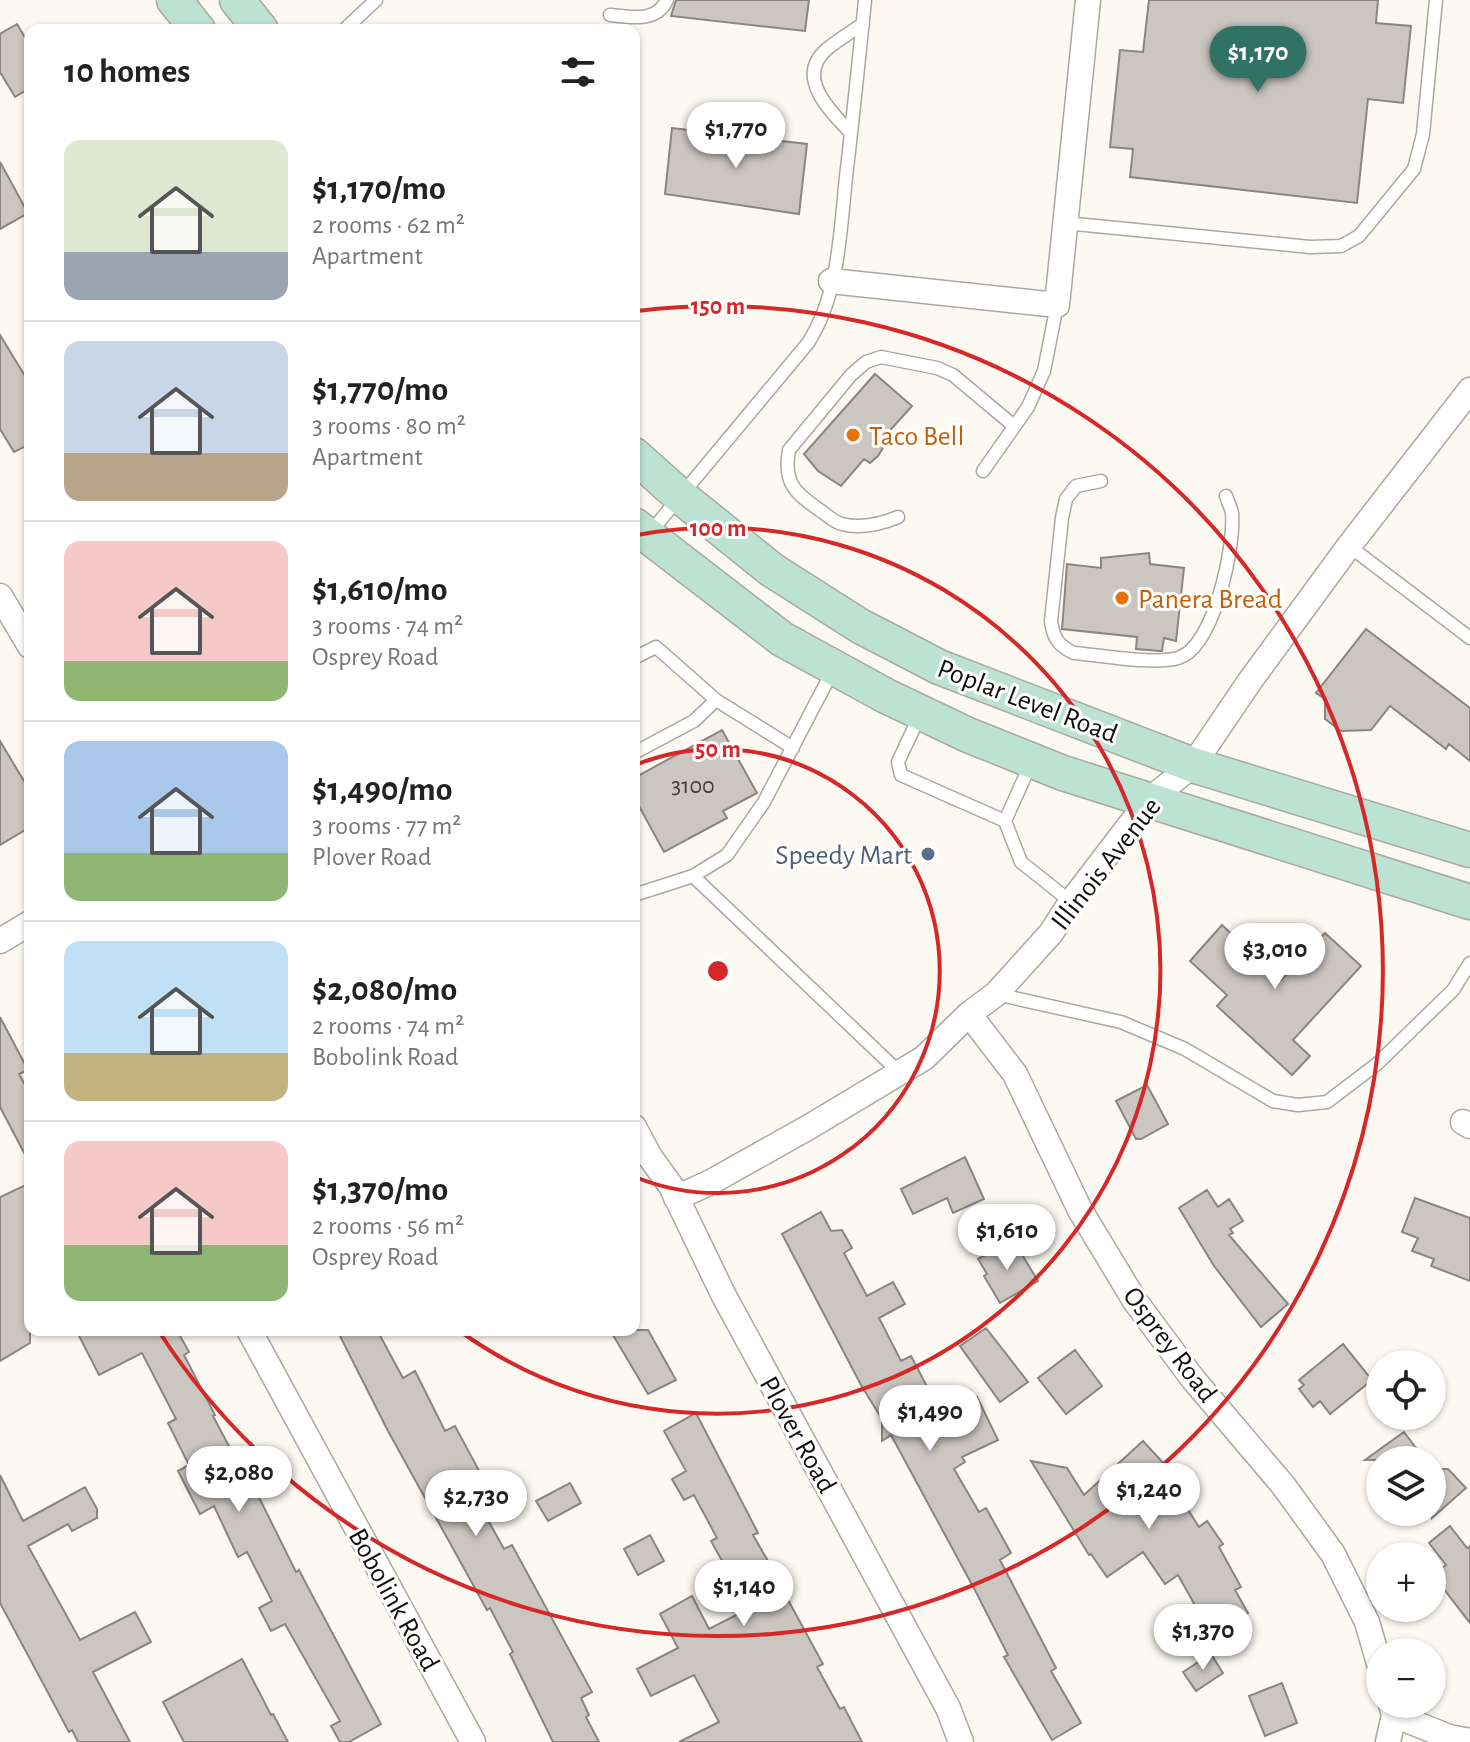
<!DOCTYPE html>
<html lang="en">
<head>
<meta charset="utf-8">
<style>
  :root { --surface:#fff; --page:#f2f2f2; --text:#222; --muted:#767676; --line:#e0e0e0; --accent:#307263 }
  body { margin:0; font-family:"Alegreya Sans",sans-serif; background:var(--page); color:var(--text); height:100vh; display:flex; flex-direction:column; font-size:30px; white-space:nowrap }
  * { box-sizing:border-box; margin:0 }
  p { font-size:26px; color:var(--muted) }
  .icon { flex:none; width:44px; height:44px; fill:none; stroke:currentColor; stroke-width:2; stroke-linecap:round; stroke-linejoin:round }
  .map { position:relative; flex:1; overflow:hidden }
  .side { position:absolute; left:24px; top:24px; width:616px; height:1312px; display:flex; flex-direction:column; background:var(--surface); border-radius:16px; box-shadow:0 2px 6px #0004 }
  .side>* { flex:none }
  .controls { position:absolute; left:1366px; top:1350px; display:grid; gap:16px }
  .controls a { display:grid; place-items:center; width:80px; height:80px; border-radius:50%; background:var(--surface); box-shadow:0 2px 6px #0004; font-size:40px }
  .price { position:absolute; translate:-50% -68px; padding:0 18px; border-radius:28px; background:#fff; color:#222; font-size:26px; line-height:52px; filter:drop-shadow(0 2px 4px #0008) }
  .price::after { content:''; position:absolute; left:50%; top:48px; width:24px; height:18px; margin-left:-12px; background:inherit; clip-path:polygon(0 0,100% 0,50% 100%) }
  .price.selected { background:var(--accent); color:#fff }
  ul { padding:0; list-style:none }
  li { display:flex; align-items:center; gap:24px; height:200px; padding:0 40px }
  li+li { border-top:2px solid var(--line) }
  li span { display:grid; place-items:center; flex:none; width:224px; height:160px; border-radius:16px; color:#555 }
  li>.icon { margin-inline-start:auto }
  span .icon { width:96px; height:96px; fill:#fffc; stroke-width:1 }
  li b { font-size:34px }
  h2 { display:flex; justify-content:space-between; align-items:center; height:96px; padding:0 40px; font-size:34px }
  .map>svg:first-child { display:block }
</style>
</head>
<body>
<div class="map">
<svg width="1470" height="1742" viewBox="0 0 1470 1742">
  <rect width="100%" height="100%" fill="#fcf9f2"/>
  <path fill="#ccc6c1" stroke="#8b8581" stroke-width="2" d="M 676,0 L 809,0 L 805,31 L 671,16 Z
    M 1149,0 L 1378,0 L 1376,23 L 1411,26 L 1403,103 L 1368,99 L 1357,203 L 1130,177 L 1133,149 L 1110,147 L 1120,50 L 1143,52 Z
    M 17,24 L 30,46 L 30,88 L 15,97 L 0,72 L 0,34 Z
    M 672,128 L 807,144 L 799,214 L 665,194 Z
    M 0,162 L 28,213 L 0,229 Z
    M 0,335 L 30,384 L 30,444 L 14,452 L 0,429 Z
    M 875,374 L 912,406 L 884,437 L 884,446 L 878,456 L 870,463 L 864,459 L 841,486 L 818,471 L 804,454 Z
    M 1149,553 L 1150,564 L 1184,568 L 1176,641 L 1164,638 L 1162,651 L 1160,651 L 1136,649 L 1137,637 L 1062,629 L 1067,564 L 1101,568 L 1101,558 Z
    M 1366,629 L 1470,708 L 1470,761 L 1449,744 L 1446,749 L 1390,706 L 1371,730 L 1341,731 L 1325,719 L 1325,699 L 1316,693 Z
    M 722,730 L 757,793 L 723,811 L 727,818 L 664,852 L 634,797 L 634,778 Z
    M 0,741 L 30,791 L 30,827 L 0,845 Z
    M 1222,925 L 1281,980 L 1325,933 L 1361,966 L 1293,1040 L 1310,1056 L 1292,1075 L 1217,1006 L 1227,995 L 1190,961 Z
    M 0,1017 L 28,1070 L 19,1074 L 30,1094 L 30,1164 L 0,1107 Z
    M 1147,1085 L 1168,1124 L 1141,1139 L 1136,1139 L 1116,1101 Z
    M 965,1157 L 984,1199 L 953,1213 L 947,1198 L 913,1214 L 901,1189 Z
    M 30,1183 L 30,1343 L 0,1361 L 0,1197 Z
    M 1207,1190 L 1218,1207 L 1229,1199 L 1243,1221 L 1230,1229 L 1233,1233 L 1229,1235 L 1288,1304 L 1261,1327 L 1214,1266 L 1179,1208 Z
    M 1415,1198 L 1470,1218 L 1470,1281 L 1431,1266 L 1434,1259 L 1412,1251 L 1418,1238 L 1402,1232 Z
    M 821,1212 L 831,1231 L 842,1230 L 852,1248 L 844,1253 L 867,1296 L 893,1282 L 905,1304 L 879,1318 L 901,1361 L 911,1356 L 943,1417 L 977,1397 L 998,1440 L 962,1457 L 965,1462 L 954,1469 L 979,1512 L 986,1508 L 1011,1553 L 1000,1560 L 1056,1668 L 1051,1671 L 1081,1723 L 1052,1740 L 1004,1657 L 1008,1655 L 977,1594 L 891,1435 L 882,1441 L 882,1419 L 861,1385 L 782,1234 Z
    M 1009,1242 L 1017,1255 L 1021,1253 L 1038,1281 L 1000,1303 L 984,1276 L 987,1274 L 978,1259 Z
    M 986,1328 L 1028,1382 L 1000,1402 L 960,1346 Z
    M 76,1330 L 187,1330 L 179,1334 L 189,1352 L 184,1355 L 215,1415 L 213,1416 L 240,1467 L 243,1465 L 296,1572 L 299,1570 L 311,1593 L 381,1724 L 349,1742 L 340,1742 L 331,1726 L 340,1721 L 285,1624 L 271,1631 L 259,1608 L 272,1601 L 247,1552 L 238,1557 L 214,1506 L 200,1514 L 178,1471 L 189,1465 L 168,1423 L 176,1419 L 142,1353 L 99,1375 Z
    M 337,1330 L 377,1330 L 403,1378 L 415,1371 L 445,1431 L 455,1426 L 483,1478 L 469,1486 L 504,1549 L 512,1545 L 592,1692 L 581,1698 L 589,1715 L 586,1717 L 599,1742 L 553,1742 L 510,1654 L 513,1652 L 490,1608 L 487,1610 L 388,1431 Z
    M 610,1330 L 648,1330 L 676,1380 L 648,1394 Z
    M 1343,1344 L 1372,1380 L 1330,1414 L 1320,1401 L 1313,1407 L 1299,1389 L 1304,1385 L 1299,1380 Z
    M 1075,1350 L 1102,1386 L 1066,1414 L 1038,1378 Z
    M 696,1413 L 758,1533 L 753,1535 L 776,1575 L 778,1574 L 790,1597 L 787,1598 L 823,1664 L 817,1667 L 840,1709 L 844,1707 L 862,1742 L 679,1742 L 719,1722 L 694,1675 L 651,1696 L 637,1669 L 678,1648 L 660,1614 L 692,1596 L 709,1629 L 752,1607 L 730,1565 L 726,1568 L 711,1541 L 717,1538 L 694,1495 L 684,1500 L 672,1479 L 686,1471 L 664,1431 Z
    M 1404,1432 L 1425,1460 L 1365,1460 Z
    M 1143,1441 L 1177,1478 L 1173,1482 L 1179,1489 L 1176,1491 L 1199,1527 L 1207,1521 L 1223,1544 L 1219,1547 L 1241,1587 L 1235,1590 L 1248,1613 L 1211,1634 L 1178,1575 L 1165,1584 L 1143,1552 L 1107,1577 L 1091,1554 L 1089,1555 L 1031,1461 L 1067,1468 L 1084,1495 L 1106,1475 L 1114,1476 L 1110,1471 Z
    M 1440,1469 L 1448,1469 L 1466,1488 L 1432,1518 L 1432,1474 Z
    M 0,1475 L 23,1521 L 85,1487 L 97,1509 L 97,1518 L 72,1531 L 68,1524 L 28,1546 L 80,1640 L 135,1612 L 151,1642 L 93,1672 L 130,1742 L 78,1742 L 72,1730 L 69,1732 L 0,1603 Z
    M 570,1483 L 581,1503 L 548,1521 L 536,1501 Z
    M 1450,1526 L 1467,1548 L 1470,1546 L 1470,1623 L 1433,1575 L 1446,1565 L 1429,1543 Z
    M 650,1535 L 664,1561 L 638,1575 L 624,1549 Z
    M 1211,1654 L 1223,1673 L 1196,1691 L 1183,1672 Z
    M 242,1659 L 271,1715 L 273,1714 L 288,1742 L 184,1742 L 163,1702 Z
    M 1282,1683 L 1297,1723 L 1265,1736 L 1249,1696 Z"/>
  <g fill="none" stroke-linecap="round" stroke-linejoin="round">
    <defs>
      <path id="service" d="M 610,15 C 631,17 656,23 667,0
        M 344,30 L 376,0
        M 851,133 C 831,112 794,77 827,49 C 838,40 851,32 863,24
        M 1065,223 L 1310,247 L 1341,246 L 1359,236 L 1414,169 L 1423,134 L 1436,0
        M 983,471 L 1028,407 L 1044,371 L 1057,305
        M 1101,481 L 1076,486 L 1066,499 L 1062,518 L 1051,621 C 1053,637 1058,646 1074,653 C 1100,655 1154,665 1178,658 C 1214,648 1235,546 1232,513 C 1231,508 1228,502 1226,496
        M 898,517 C 881,524 860,529 842,524 C 835,523 827,515 821,511 C 795,493 783,483 789,450 L 851,375 L 866,362 L 881,357 L 937,368 L 953,375 L 1014,426
        M 648,535 L 808,343 C 839,295 840,233 846,177 C 853,118 859,59 865,0
        M 1349,546 L 1470,638
        M 634,658 L 656,647 L 716,700 L 793,748
        M 920,715 L 898,762 L 901,775 L 1005,821 L 1031,763
        M 634,753 L 694,721 L 716,700
        M 1005,821 L 1021,862 L 1071,902
        M 693,876 L 900,1073
        M 634,895 L 693,876 L 727,855 L 764,802 L 833,670
        M 996,994 L 1121,1022 L 1185,1049 L 1273,1101 L 1298,1105 L 1327,1102 L 1377,1064 L 1453,990 L 1470,963"/>
      <path id="minor" d="M 831,281 L 1057,305 L 1088,0
        M 0,596 L 30,646
        M 0,941 L 30,923
        M 969,1014 L 1015,1074 L 1080,1210 L 1135,1301 L 1193,1379 L 1283,1485 L 1333,1554 L 1367,1622 L 1380,1667
        M 1463,1122 L 1470,1126
        M 634,1127 L 650,1157 L 671,1186 L 723,1294 L 948,1708 L 961,1742
        M 676,1198 L 711,1182 L 809,1127 L 924,1058 L 969,1014 L 996,994 L 1051,933 L 1071,902 L 1149,800 L 1193,765 L 1250,681 L 1349,546 L 1470,390
        M 249,1330 L 473,1742
        M 1394,1715 L 1449,1737 L 1470,1741
        M 1388,1742 L 1394,1715 L 1391,1704"/>
      <path id="secondary" d="M 174,0 L 198,30
        M 237,0 L 261,30
        M 634,455 L 680,496 L 772,570 L 860,626 L 939,667 L 1193,765 L 1470,850
        M 634,525 L 782,639 L 886,696 L 968,735 L 1063,773 L 1470,902"/>
    </defs>
    <use href="#service" stroke="#aba8a2" stroke-width="15"/>
    <use href="#minor" stroke="#aba8a2" stroke-width="27"/>
    <use href="#secondary" stroke="#aba8a2" stroke-width="37"/>
    <use href="#service" stroke="#fff" stroke-width="12"/>
    <use href="#minor" stroke="#fff" stroke-width="24"/>
    <use href="#secondary" stroke="#bce2d4" stroke-width="34"/>
  </g>
  <g fill="none" stroke="#d62828" stroke-width="4">
    <path d="M635 765A222 222 0 1 1 635 1177"/>
    <path d="M637 535A443 443 0 1 1 461 1332"/>
    <path d="M637 311A665 665 0 1 1 160 1333"/>
  </g>
  <g fill="#e8710a" stroke="#fff" stroke-width="3">
    <circle cx="853" cy="435" r="8"/>
    <circle cx="1122" cy="598" r="8"/>
  </g>
  <circle fill="#5c6f8a" stroke="#fff" stroke-width="3" cx="928" cy="854" r="8"/>
  <g text-anchor="middle" stroke-width="6" stroke-linejoin="round" paint-order="stroke">
    <g font-size="24" fill="#3f3d3a">
      <text x="693" y="793">3100</text>
    </g>
    <g font-size="28" fill="#c56008" stroke="#fff" text-anchor="start">
      <text x="869" y="445">Taco Bell</text>
      <text x="1138" y="608">Panera Bread</text>
    </g>
    <g font-size="28" fill="#100f0d" stroke="#fff">
      <text transform="translate(1028 700) rotate(21)" y="10">Poplar Level Road</text>
      <text transform="translate(1105 863) rotate(-52)" y="10">Illinois Avenue</text>
      <text transform="translate(1171 1344) rotate(53)" y="10">Osprey Road</text>
      <text transform="translate(799 1434) rotate(61)" y="10">Plover Road</text>
      <text transform="translate(395 1599) rotate(61)" y="10">Bobolink Road</text>
    </g>
    <g font-size="28" fill="#4e5e75" stroke="#fff" text-anchor="end">
      <text x="912" y="864">Speedy Mart</text>
    </g>
  </g>
  <circle cx="718" cy="971" r="12" fill="#d62828" stroke="#fff" stroke-width="4"/>
  <g font-size="24" text-anchor="middle" font-weight="bold" fill="#d62828" stroke="#fff" stroke-width="6" stroke-linejoin="round" paint-order="stroke">
    <text x="718" y="314">150 m</text>
    <text x="718" y="536">100 m</text>
    <text x="718" y="757">50 m</text>
  </g>
</svg>
<div class="controls">
<a><svg class="icon" aria-label="locate" viewBox="0 0 24 24"><circle cx="12" cy="12" r="6"/><path d="M12 2v4M12 18v4M2 12h4M18 12h4"/></svg></a>
<a><svg class="icon" aria-label="layers" viewBox="0 0 24 24"><path d="M12 4l9 5-9 5-9-5zM3 14l9 5 9-5"/></svg></a>
<a>+</a>
<a>−</a>
</div>
<b class="price selected" style="left:1258px;top:94px">$1,170</b>
<b class="price" style="left:736px;top:170px">$1,770</b>
<b class="price" style="left:1275px;top:991px">$3,010</b>
<b class="price" style="left:1007px;top:1272px">$1,610</b>
<b class="price" style="left:930px;top:1453px">$1,490</b>
<b class="price" style="left:239px;top:1514px">$2,080</b>
<b class="price" style="left:1149px;top:1531px">$1,240</b>
<b class="price" style="left:476px;top:1538px">$2,730</b>
<b class="price" style="left:744px;top:1628px">$1,140</b>
<b class="price" style="left:1203px;top:1672px">$1,370</b>
<section class="side">
<h2>10 homes<svg class="icon" aria-label="filters" viewBox="0 0 24 24"><path d="M4 7h16M4 17h16"/><circle cx="9" cy="7" r="2"/><circle cx="15" cy="17" r="2"/></svg></h2>
<ul>
<li><span style="background:linear-gradient(#dfe7d0 70%,#9aa5b1 0)"><svg class="icon" aria-label="home" viewBox="0 0 24 24"><path d="M3 11l9-7 9 7M6 9v11h12V9"/></svg></span><div><b>$1,170/mo</b><p>2 rooms · 62 m²</p><p>Apartment</p></div></li>
<li><span style="background:linear-gradient(#c9d6e8 70%,#b9a48a 0)"><svg class="icon" aria-label="home" viewBox="0 0 24 24"><path d="M3 11l9-7 9 7M6 9v11h12V9"/></svg></span><div><b>$1,770/mo</b><p>3 rooms · 80 m²</p><p>Apartment</p></div></li>
<li><span style="background:linear-gradient(#f6c9c9 75%,#8fb573 0)"><svg class="icon" aria-label="home" viewBox="0 0 24 24"><path d="M3 11l9-7 9 7M6 9v11h12V9"/></svg></span><div><b>$1,610/mo</b><p>3 rooms · 74 m²</p><p>Osprey Road</p></div></li>
<li><span style="background:linear-gradient(#a9c7e8 70%,#8fb573 0)"><svg class="icon" aria-label="home" viewBox="0 0 24 24"><path d="M3 11l9-7 9 7M6 9v11h12V9"/></svg></span><div><b>$1,490/mo</b><p>3 rooms · 77 m²</p><p>Plover Road</p></div></li>
<li><span style="background:linear-gradient(#bfe0f5 70%,#c2b280 0)"><svg class="icon" aria-label="home" viewBox="0 0 24 24"><path d="M3 11l9-7 9 7M6 9v11h12V9"/></svg></span><div><b>$2,080/mo</b><p>2 rooms · 74 m²</p><p>Bobolink Road</p></div></li>
<li><span style="background:linear-gradient(#f6c9c9 65%,#8fb573 0)"><svg class="icon" aria-label="home" viewBox="0 0 24 24"><path d="M3 11l9-7 9 7M6 9v11h12V9"/></svg></span><div><b>$1,370/mo</b><p>2 rooms · 56 m²</p><p>Osprey Road</p></div></li>
</ul>
</section>
</div>
</body>
</html>
